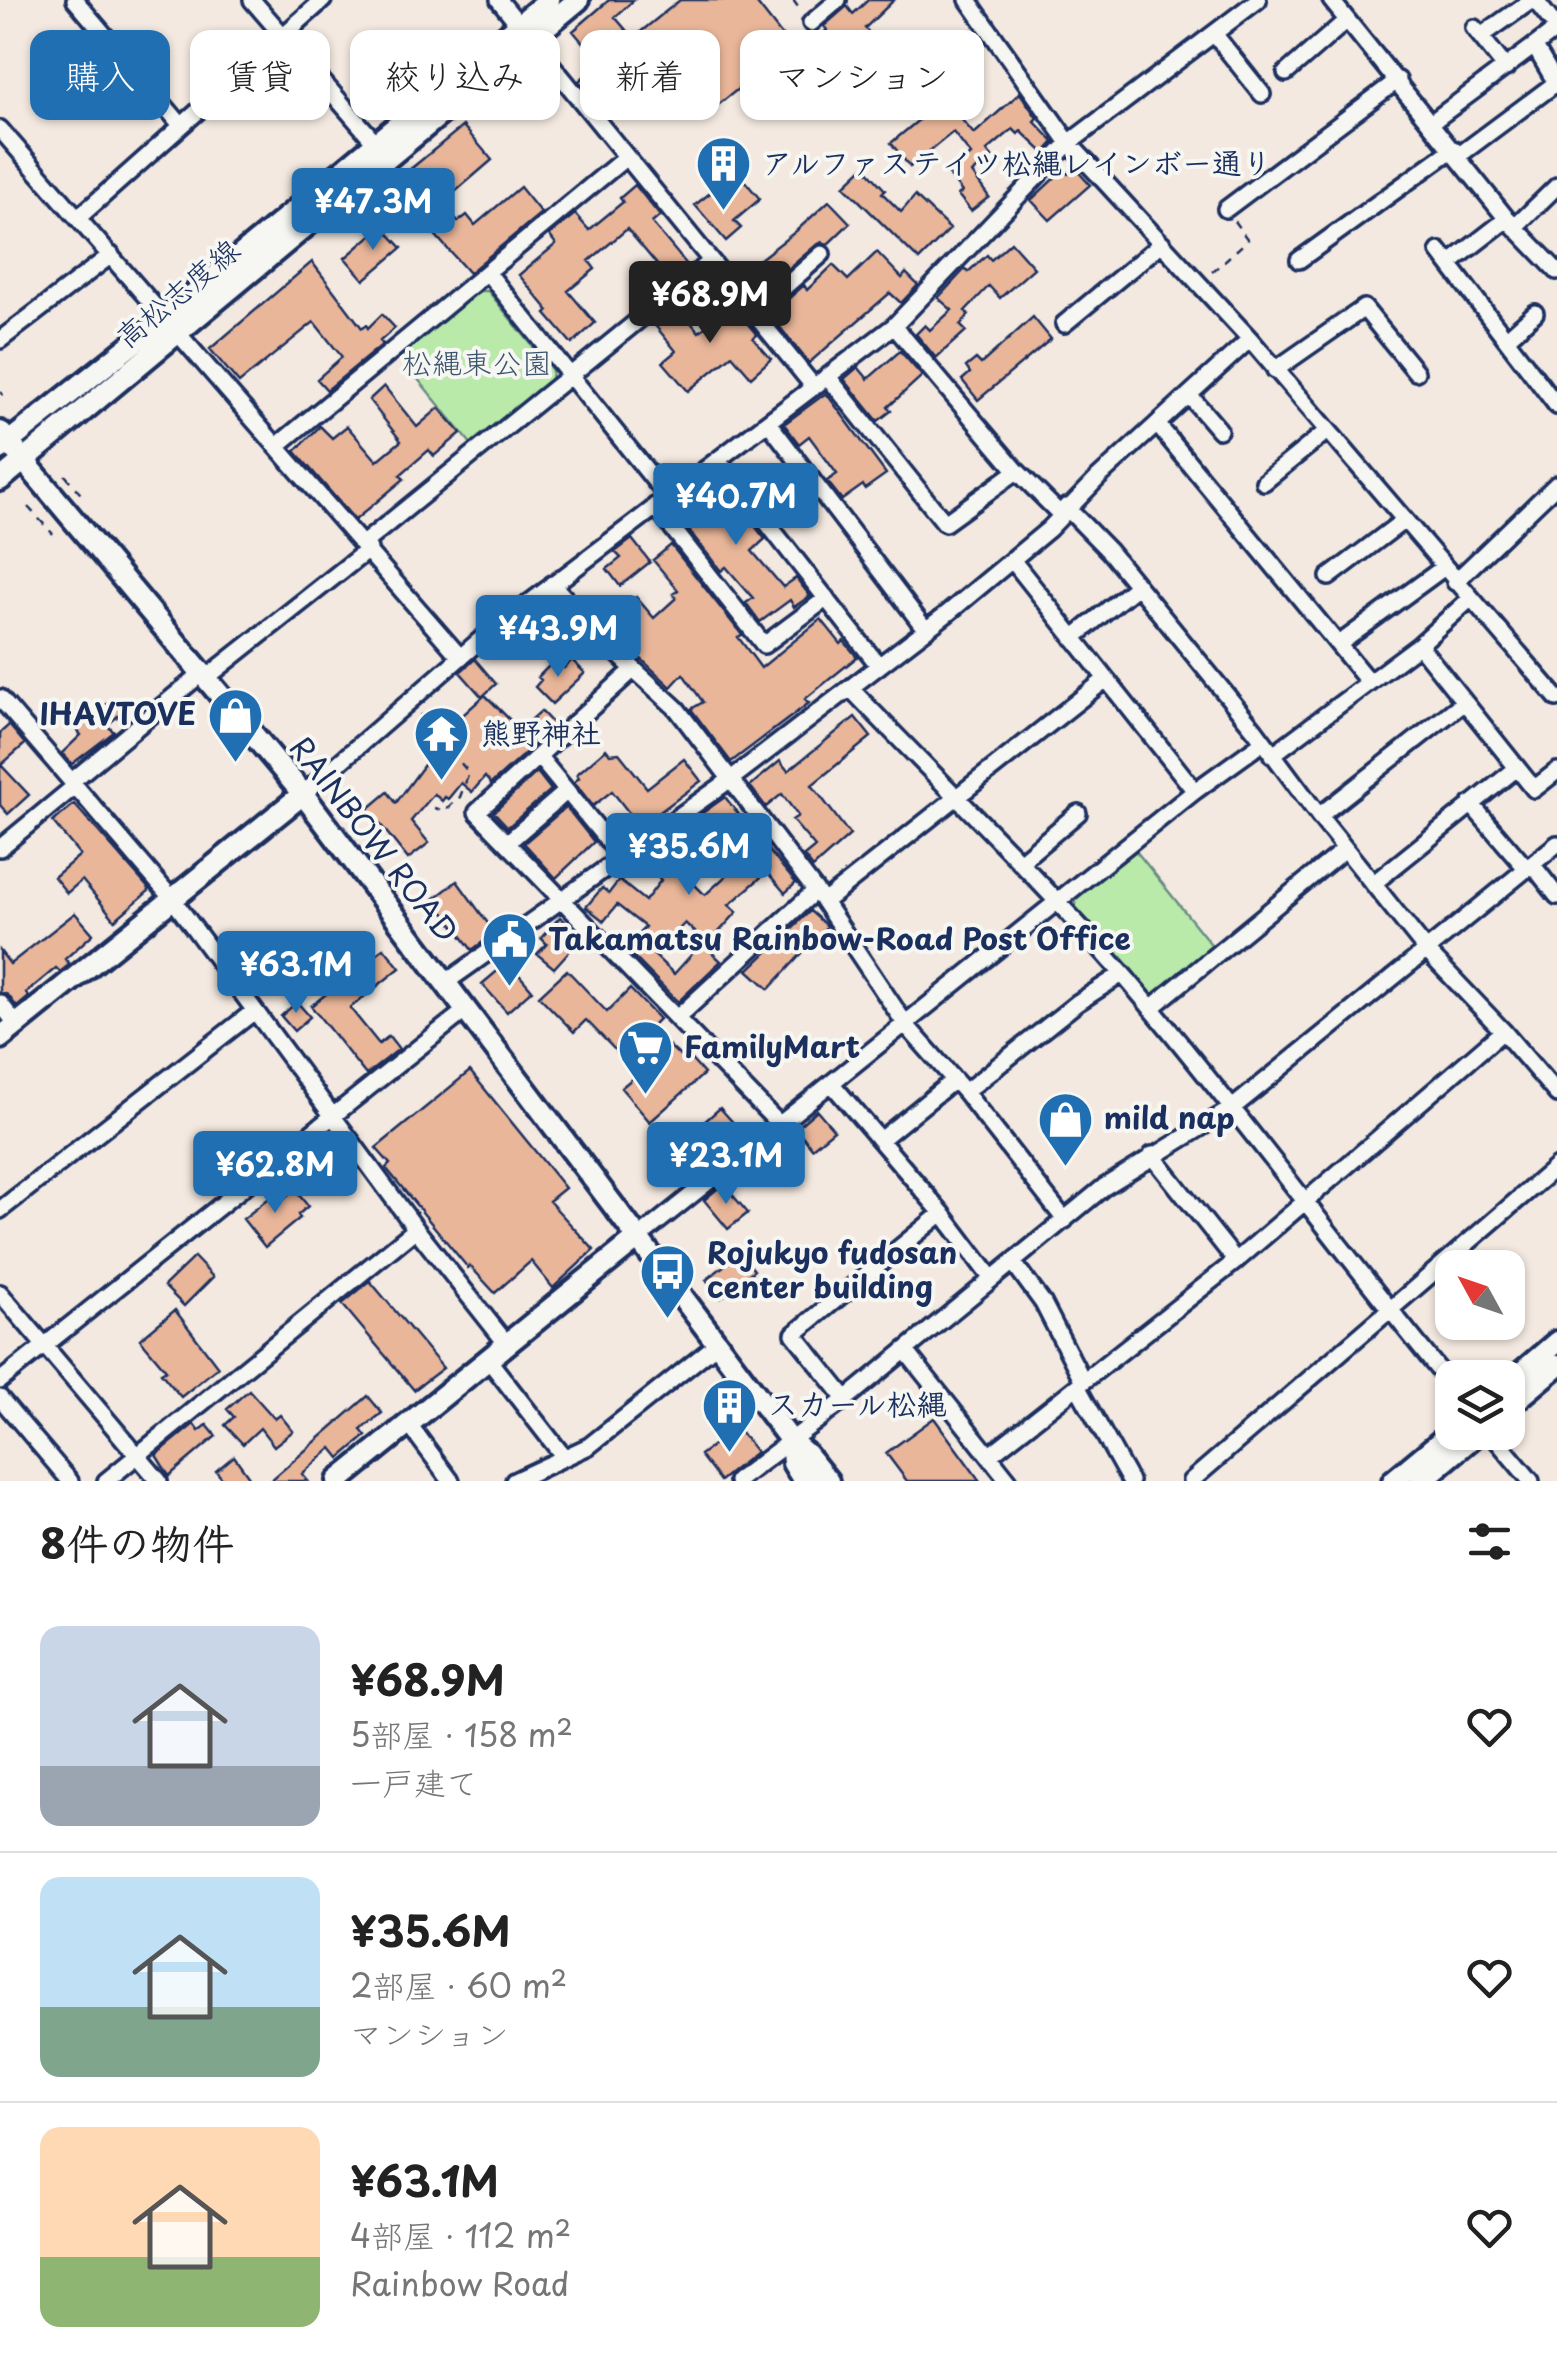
<!DOCTYPE html>
<html lang="ja">
<head>
<meta charset="utf-8">
<style>
  :root { --surface:#fff; --page:#f2f2f2; --text:#222; --muted:#767676; --line:#e0e0e0; --accent:#1f6fb2 }
  body { margin:0; font-family:"Playpen Sans","Klee One",sans-serif; background:var(--page); color:var(--text); height:100vh; display:flex; flex-direction:column; font-size:38px; white-space:nowrap }
  * { box-sizing:border-box; margin:0 }
  p { font-size:32px; color:var(--muted) }
  .icon { flex:none; width:55px; height:55px; fill:none; stroke:currentColor; stroke-width:2; stroke-linecap:round; stroke-linejoin:round }
  .map { position:relative; height:1481px; overflow:hidden }
  .sheet { display:flex; flex-direction:column; background:var(--surface); flex:1 }
  .sheet>* { flex:none }
  .banner { position:absolute; left:30px; top:30px; width:1000px; height:90px; display:flex; gap:20px }
  .needle { width:65px; rotate:310deg }
  .tools { position:absolute; left:1435px; top:1250px; display:grid; gap:20px }
  .tools a { display:grid; place-items:center; width:90px; height:90px; border-radius:20px; background:var(--surface); box-shadow:0 2px 8px #0004; font-size:50px }
  .price { position:absolute; translate:-50% -85px; padding:0 22px; border-radius:10px; background:var(--accent); color:#fff; font-size:32px; line-height:65px; filter:drop-shadow(0 2px 5px #0008) }
  .price::after { content:''; position:absolute; left:50%; top:60px; width:30px; height:22px; margin-left:-15px; background:inherit; clip-path:polygon(0 0,100% 0,50% 100%) }
  .price.active { background:#222; color:#fff }
  ul { padding:0; list-style:none }
  li { display:flex; align-items:center; gap:30px; height:250px; padding:0 40px }
  li+li { border-top:2px solid var(--line) }
  li span { display:grid; place-items:center; flex:none; width:280px; height:200px; border-radius:20px; color:#555 }
  li>.icon { margin-inline-start:auto }
  span .icon { width:120px; height:120px; fill:#fffc; stroke-width:1 }
  li b { font-size:42px }
  h2 { display:flex; justify-content:space-between; align-items:center; height:120px; padding:0 40px; font-size:42px }
  .pill { padding:0 35px; border-radius:20px; background:var(--surface); box-shadow:0 2px 8px #0004; font-size:35px; line-height:90px }
  .pill.active { background:var(--accent); color:#fff }
  .map>svg:first-child { display:block }
</style>
</head>
<body>
<div class="map">
<svg width="1557" height="1481" viewBox="0 0 1557 1481">
  <rect width="100%" height="100%" fill="#f3e9e0"/>
  <filter id="ink" filterUnits="userSpaceOnUse"><feTurbulence type="fractalNoise" baseFrequency=".01" numOctaves="2"/><feDisplacementMap in="SourceGraphic" scale="20" xChannelSelector="R" yChannelSelector="G"/><feConvolveMatrix kernelMatrix="1 2 1 2 8 2 1 2 1" color-interpolation-filters="sRGB"/></filter>
  <g filter="url(#ink)">
    <path fill="#b9eaaa" stroke="#6a8c84" stroke-width="2.5" d="M 478,291 L 488,291 L 552,370 L 551,379 L 472,445 L 399,356 Z
      M 1136,851 L 1214,948 L 1156,994 L 1146,994 L 1075,907 L 1076,898 Z"/>
    <path fill="#e9b69a" stroke="#1b2f5e" stroke-width="2.5" d="M 609,0 L 634,0 L 615,17 L 633,38 L 680,0 L 754,0 L 791,47 L 718,105 L 697,78 L 686,87 L 655,49 L 595,100 L 579,81 L 600,63 L 573,31 Z
      M 868,0 L 894,0 L 865,28 L 871,35 L 836,64 L 816,40 L 827,30 L 824,26 L 847,6 L 853,14 Z
      M 886,54 L 900,69 L 883,86 L 869,71 Z
      M 1020,93 L 1037,118 L 1034,121 L 1054,142 L 1044,153 L 1021,131 L 1018,134 L 1013,129 L 987,151 L 992,157 L 972,173 L 989,197 L 971,211 L 958,195 L 962,192 L 948,174 L 971,155 L 953,132 L 910,167 L 891,143 L 944,99 L 974,134 Z
      M 463,126 L 492,160 L 442,203 L 458,222 L 467,215 L 475,225 L 520,187 L 541,213 L 469,273 L 391,185 Z
      M 864,167 L 885,190 L 882,193 L 901,212 L 915,196 L 950,229 L 919,260 L 844,186 Z
      M 1075,168 L 1090,185 L 1050,220 L 1031,200 L 1063,170 L 1068,174 Z
      M 737,172 L 760,199 L 734,221 L 741,228 L 726,241 L 695,205 Z
      M 635,185 L 660,216 L 652,223 L 688,266 L 670,280 L 627,229 L 589,261 L 595,269 L 568,291 L 595,323 L 572,344 L 546,314 L 549,311 L 519,275 L 556,244 L 549,235 L 575,214 L 589,230 L 623,202 L 620,198 Z
      M 829,201 L 850,223 L 828,244 L 822,242 L 815,246 L 772,283 L 755,263 L 795,232 Z
      M 382,226 L 402,248 L 364,280 L 345,258 Z
      M 1011,242 L 1034,268 L 1000,298 L 989,286 L 965,311 L 969,315 L 960,325 L 966,331 L 936,358 L 916,334 L 925,325 L 930,330 L 952,310 L 938,298 L 965,269 L 968,272 L 987,255 L 991,260 Z
      M 877,252 L 902,278 L 906,273 L 918,285 L 901,303 L 890,293 L 809,363 L 770,315 L 804,285 L 807,290 L 833,265 L 848,280 Z
      M 312,262 L 362,328 L 366,325 L 368,328 L 382,314 L 395,328 L 380,341 L 383,344 L 327,390 L 317,379 L 342,357 L 314,322 L 239,383 L 210,349 Z
      M 732,305 L 757,335 L 753,338 L 771,359 L 751,377 L 732,355 L 688,391 L 663,362 L 676,351 L 653,323 L 669,309 L 676,317 L 682,312 L 699,332 Z
      M 1033,317 L 1051,339 L 978,400 L 962,380 L 970,373 L 966,367 L 976,359 L 981,364 Z
      M 900,351 L 922,376 L 888,407 L 891,411 L 878,421 L 844,379 L 858,367 L 868,379 Z
      M 384,386 L 417,427 L 439,408 L 461,433 L 434,456 L 429,450 L 400,475 L 404,479 L 355,520 L 295,451 L 320,426 L 332,438 L 347,426 L 377,461 L 401,441 L 369,400 Z
      M 826,393 L 886,474 L 865,489 L 863,485 L 842,500 L 827,481 L 837,474 L 809,436 L 799,444 L 784,424 Z
      M 719,480 L 765,539 L 752,551 L 783,587 L 796,578 L 810,596 L 794,607 L 790,600 L 760,622 L 746,603 L 753,598 L 726,567 L 721,571 L 672,509 L 689,496 L 693,500 Z
      M 632,539 L 650,562 L 620,586 L 607,569 L 621,558 L 615,552 Z
      M 671,545 L 742,635 L 738,637 L 761,668 L 821,619 L 841,644 L 844,641 L 857,657 L 805,699 L 809,703 L 731,762 L 691,709 L 703,702 L 683,674 L 671,687 L 604,624 L 636,597 L 654,618 L 676,598 L 673,594 L 678,590 L 653,560 Z
      M 475,659 L 496,684 L 482,697 L 460,672 Z
      M 572,660 L 585,673 L 552,704 L 535,687 L 541,680 L 538,677 L 550,665 L 554,668 L 559,663 L 564,668 Z
      M 485,695 L 520,730 L 541,711 L 555,726 L 491,784 L 485,777 L 472,792 L 461,783 L 448,799 L 445,797 L 442,801 L 434,794 L 411,821 L 429,843 L 408,859 L 368,809 L 388,792 L 396,803 L 427,761 L 430,764 L 452,738 L 445,731 Z
      M 113,699 L 124,711 L 107,725 L 114,732 L 72,764 L 62,753 L 81,735 L 69,721 L 88,704 L 96,713 Z
      M 855,717 L 871,737 L 812,785 L 850,835 L 813,868 L 804,856 L 815,847 L 792,820 L 798,816 L 782,794 L 766,807 L 750,786 L 780,761 L 788,771 Z
      M 9,725 L 25,744 L 1,765 L 29,795 L 8,814 L 0,805 L 0,733 Z
      M 606,749 L 610,754 L 619,753 L 647,788 L 684,759 L 701,781 L 640,827 L 612,791 L 593,806 L 574,782 L 579,778 L 577,774 Z
      M 537,772 L 551,790 L 508,827 L 494,812 Z
      M 725,797 L 745,822 L 703,853 L 684,874 L 705,895 L 762,843 L 796,883 L 785,893 L 767,872 L 729,905 L 737,912 L 708,944 L 685,923 L 654,955 L 674,974 L 702,943 L 721,961 L 678,1002 L 625,948 L 645,927 L 617,905 L 604,921 L 586,907 L 602,888 L 609,893 L 619,880 L 645,901 L 661,880 L 647,866 L 670,843 L 666,839 Z
      M 74,804 L 150,890 L 115,920 L 82,880 L 67,893 L 54,877 L 80,855 L 53,822 Z
      M 566,807 L 594,842 L 556,878 L 524,843 Z
      M 457,881 L 495,933 L 472,950 L 434,899 Z
      M 810,911 L 827,926 L 769,989 L 748,970 Z
      M 75,913 L 93,934 L 65,959 L 70,964 L 60,972 L 56,968 L 26,993 L 29,997 L 17,1007 L 8,995 L 0,992 L 0,951 L 10,964 Z
      M 560,917 L 573,928 L 563,939 L 573,947 L 554,968 L 537,954 L 547,944 L 541,938 Z
      M 384,948 L 400,968 L 350,1008 L 379,1044 L 389,1036 L 399,1049 L 366,1075 L 311,1006 Z
      M 508,962 L 532,990 L 507,1012 L 482,984 Z
      M 567,970 L 607,1012 L 630,989 L 659,1019 L 650,1028 L 681,1057 L 685,1053 L 704,1074 L 650,1122 L 621,1088 L 646,1067 L 627,1049 L 620,1055 L 586,1020 L 574,1032 L 539,996 Z
      M 297,1002 L 310,1017 L 294,1031 L 281,1016 Z
      M 470,1071 L 565,1188 L 549,1201 L 594,1250 L 553,1288 L 531,1261 L 495,1293 L 470,1266 L 468,1268 L 386,1168 L 390,1164 L 376,1148 Z
      M 720,1108 L 737,1127 L 711,1150 L 719,1159 L 693,1180 L 660,1148 L 688,1123 L 695,1130 Z
      M 817,1110 L 834,1130 L 812,1148 L 796,1128 Z
      M 723,1184 L 748,1213 L 728,1229 L 704,1200 Z
      M 295,1190 L 308,1206 L 298,1215 L 300,1218 L 265,1247 L 243,1219 L 278,1191 L 284,1199 Z
      M 740,1253 L 754,1270 L 721,1298 L 706,1280 Z
      M 194,1257 L 213,1277 L 184,1306 L 164,1286 Z
      M 370,1281 L 443,1368 L 414,1390 L 342,1304 Z
      M 175,1310 L 218,1367 L 181,1397 L 161,1373 L 166,1370 L 140,1339 Z
      M 249,1390 L 275,1419 L 280,1415 L 293,1431 L 274,1446 L 260,1428 L 243,1444 L 225,1425 L 234,1417 L 227,1409 Z
      M 368,1396 L 382,1413 L 361,1430 L 366,1436 L 340,1458 L 332,1448 L 302,1474 L 308,1481 L 270,1481 Z
      M 934,1418 L 980,1481 L 907,1481 L 886,1453 Z
      M 194,1424 L 199,1431 L 207,1425 L 216,1436 L 169,1476 L 156,1455 Z
      M 737,1427 L 756,1452 L 720,1481 L 700,1455 Z
      M 234,1456 L 252,1481 L 224,1481 L 216,1471 Z"/>
    <g fill="none" stroke-linecap="round" stroke-linejoin="round">
      <defs>
        <path id="street" d="M 75,0 L 181,125
          M 252,0 L 380,148
          M 499,0 L 814,387
          M 968,0 L 1069,143 L 1250,339 L 1557,698
          M 1331,0 L 1507,219 L 1557,271
          M 1535,0 L 1557,28
          M 811,23 L 838,0
          M 1474,28 L 1506,68
          M 1215,35 L 1262,94
          M 1481,36 L 1532,0
          M 1286,73 L 1347,20
          M 1432,122 L 1557,29
          M 0,129 L 460,657
          M 1458,156 L 1556,83 L 1535,47
          M 1226,209 L 1398,80
          M 78,218 L 323,0
          M 1515,227 L 1557,186
          M 1439,251 L 1557,406
          M 1299,260 L 1453,149
          M 1449,264 L 1507,219
          M 487,272 L 667,496
          M 754,314 L 822,254
          M 1064,324 L 1162,243
          M 894,326 L 1017,471 L 1060,514
          M 1506,339 L 1535,313
          M 0,340 L 111,255
          M 1275,370 L 1364,308 L 1416,372
          M 829,378 L 945,523 L 1017,471
          M 1189,395 L 1219,430
          M 768,422 L 926,630
          M 1157,424 L 1368,681
          M 277,446 L 625,158
          M 718,460 L 879,666
          M 1264,482 L 1327,431
          M 655,506 L 764,645 L 827,598
          M 1066,507 L 1109,551 L 1255,730 L 1319,816 L 1427,951 L 1503,1031 L 1557,1094
          M 364,543 L 710,262
          M 1013,561 L 1195,791
          M 1329,577 L 1403,521
          M 1455,582 L 1557,484
          M 552,584 L 610,647 L 677,709 L 824,902 L 906,1025 L 965,1092 L 1065,1220
          M 1073,638 L 1137,586
          M 1339,644 L 1443,568
          M 1419,645 L 1534,789 L 1557,771
          M 634,669 L 477,812 L 780,1125
          M 206,678 L 369,549
          M 850,688 C 942,784 1039,877 1126,978 C 1239,1111 1341,1252 1452,1386
          M 0,698 L 174,901 L 416,1229 L 506,1343
          M 1272,755 L 1419,645 L 1470,599
          M 539,757 L 621,857
          M 72,781 L 202,673
          M 303,794 L 479,641 L 894,326 L 1069,143 L 1258,0
          M 1471,804 L 1526,868
          M 1319,816 L 1464,702
          M 508,842 L 567,791
          M 0,848 L 75,786
          M 1020,862 L 1078,813
          M 1532,864 L 1557,896
          M 1374,883 L 1517,768
          M 824,902 L 1106,679
          M 445,983 L 731,779 L 948,613 L 1049,529 L 1099,477 L 1250,339
          M 0,1003 L 17,1025
          M 1151,1008 L 1345,849
          M 677,1018 L 815,891
          M 832,1084 L 942,1213 L 992,1279
          M 965,1092 L 1077,1003 L 1122,974
          M 880,1140 L 954,1080
          M 1152,1155 L 1236,1261
          M 0,1210 L 253,1012
          M 638,1238 L 1195,791 L 1263,742
          M 1013,1262 L 1043,1303 L 1083,1381
          M 0,1293 L 159,1481
          M 905,1350 L 1009,1481
          M 487,1358 L 564,1457
          M 0,1381 L 466,1010
          M 1077,1386 L 1130,1481
          M 0,1398 L 70,1481
          M 846,1399 L 794,1334 L 942,1213
          M 408,1423 L 451,1481
          M 1490,1432 L 1531,1481
          M 990,1455 L 1236,1261 L 1503,1031
          M 106,1481 L 416,1229
          M 514,1481 L 589,1446 L 717,1344
          M 737,1481 L 846,1399 L 1104,1187 L 1231,1109 L 1557,844
          M 1191,1481 L 1557,1166"/>
        <path id="secondary" d="M 0,432 L 303,794 L 791,1441 L 806,1454 L 828,1481
          M 0,449 L 165,318 L 549,0
          M 0,480 L 578,0
          M 0,1038 L 303,794
          M 1508,1384 L 1557,1342
          M 1508,1407 L 1557,1366
          M 791,1441 L 793,1463 L 804,1481
          M 338,1481 L 638,1238
          M 1393,1481 L 1452,1432
          M 1421,1481 L 1479,1432"/>
      </defs>
      <use href="#street" stroke="#1b2f5e" stroke-width="22"/>
      <use href="#secondary" stroke="#1b2f5e" stroke-width="28"/>
      <path stroke="#1b2f5e" stroke-width="2.5" stroke-dasharray="8 8" stroke-linecap="butt" d="M 793,0 L 801,11
        M 1212,272 L 1248,240 L 1234,221
        M 0,392 L 3,395
        M 65,475 L 84,498
        M 28,507 L 53,534
        M 420,714 L 469,773 L 460,797 L 445,811 L 434,808"/>
      <use href="#street" stroke="#f6f6f2" stroke-width="15"/>
      <use href="#secondary" stroke="#f6f6f2" stroke-width="20"/>
    </g>
  </g>
  <defs>
    <symbol id="building-pin" viewBox="-11 -11 22 30"><path d="M0 17L-7.5 6A9.5 9.5 0 1 1 7.5 6Z" fill="#1f6fb2" stroke="#f6f6f2"/><path d="M-4-6H4V6H1V3H-1V6H-4ZM-2.5-4.3h1.7v1.8h-1.7ZM.8-4.3h1.7v1.8H.8ZM-2.5-1h1.7V.8h-1.7ZM.8-1h1.7V.8H.8Z" fill="#fff"/></symbol>
    <symbol id="shop-pin" viewBox="-11 -11 22 30"><path d="M0 17L-7.5 6A9.5 9.5 0 1 1 7.5 6Z" fill="#1f6fb2" stroke="#f6f6f2"/><path d="M-5-2.5h2.3a2.7 3.5 0 0 1 5.4 0H5L5.5 6h-11ZM-1.5-2.5h3a1.5 2.3 0 0 0-3 0Z" fill="#fff"/></symbol>
    <symbol id="temple-pin" viewBox="-11 -11 22 30"><path d="M0 17L-7.5 6A9.5 9.5 0 1 1 7.5 6Z" fill="#1f6fb2" stroke="#f6f6f2"/><path d="M0-6L5-2H3V0L6.5 2.5H4V6H1.5V3h-3V6H-4V2.5H-6.5L-3 0V-2H-5Z" fill="#fff"/></symbol>
    <symbol id="civic-pin" viewBox="-11 -11 22 30"><path d="M0 17L-7.5 6A9.5 9.5 0 1 1 7.5 6Z" fill="#1f6fb2" stroke="#f6f6f2"/><path d="M-.6-6.5H3V-4.5H.6V-3L4-1V1h2V6H-6V1h2V-1L-.6-3ZM-1.2 2.5V6h2.4V2.5Z" fill="#fff"/></symbol>
    <symbol id="supermarket-pin" viewBox="-11 -11 22 30"><path d="M0 17L-7.5 6A9.5 9.5 0 1 1 7.5 6Z" fill="#1f6fb2" stroke="#f6f6f2"/><path d="M-6-5.5h2.5l.6 2H6L4.5 2H-2.5L-4.4-4H-6ZM-1.5 3.2a1.3 1.3 0 1 0 .1 0ZM3 3.2a1.3 1.3 0 1 0 .1 0Z" fill="#fff"/></symbol>
    <symbol id="bus-pin" viewBox="-11 -11 22 30"><path d="M0 17L-7.5 6A9.5 9.5 0 1 1 7.5 6Z" fill="#1f6fb2" stroke="#f6f6f2"/><path d="M-5-6H5V4H4V6H2V4H-2V6H-4V4H-5ZM-3.5-4V0h7V-4ZM-3.5 1.2v1.5H-2V1.2ZM2 1.2v1.5H3.5V1.2Z" fill="#fff"/></symbol>
  </defs>
  <g fill-rule="evenodd">
    <use href="#building-pin" x="692" y="132" width="63" height="86"/>
    <use href="#shop-pin" x="204" y="684" width="63" height="86"/>
    <use href="#temple-pin" x="410" y="702" width="63" height="86"/>
    <use href="#civic-pin" x="478" y="908" width="63" height="86"/>
    <use href="#supermarket-pin" x="614" y="1016" width="63" height="86"/>
    <use href="#shop-pin" x="1034" y="1088" width="63" height="86"/>
    <use href="#bus-pin" x="636" y="1240" width="63" height="86"/>
    <use href="#building-pin" x="698" y="1374" width="63" height="86"/>
  </g>
  <g text-anchor="middle" stroke-width="8" stroke-linejoin="round" paint-order="stroke">
    <g font-size="30" font-weight="bold" fill="#1b2f5e" stroke="#f6f6f2" text-anchor="start">
      <text x="762" y="174">アルファステイツ松縄レインボー通り</text>
      <text x="196" y="725" text-anchor="end">IHAVTOVE</text>
      <text x="481" y="744">熊野神社</text>
      <text x="548" y="950">Takamatsu Rainbow-Road Post Office</text>
      <text x="684" y="1058">FamilyMart</text>
      <text x="1104" y="1129">mild nap</text>
      <text x="707" y="1264">Rojukyo fudosan<tspan x="707" dy="34">center building</tspan></text>
      <text x="768" y="1415">スカール松縄</text>
    </g>
    <g font-size="30" fill="#1b2f5e" stroke="#f6f6f2">
      <text transform="translate(178 294) rotate(-40)" y="10">高松志度線</text>
      <text transform="translate(373 840) rotate(52)" y="10">RAINBOW ROAD</text>
    </g>
    <g font-size="30" fill="#3b546d" stroke="#f6f6f2">
      <text x="477" y="374">松縄東公園</text>
    </g>
  </g>
</svg>
<div class="tools">
<a><svg class="needle" viewBox="-14 -14 28 28"><path d="M0-13l5 13h-10z" fill="#e53935"/><path d="M0 13l5-13h-10z" fill="#767676"/></svg></a>
<a><svg class="icon" aria-label="layers" viewBox="0 0 24 24"><path d="M12 4l9 5-9 5-9-5zM3 14l9 5 9-5"/></svg></a>
</div>
<b class="price" style="left:373px;top:253px">¥47.3M</b>
<b class="price active" style="left:710px;top:346px">¥68.9M</b>
<b class="price" style="left:736px;top:548px">¥40.7M</b>
<b class="price" style="left:558px;top:680px">¥43.9M</b>
<b class="price" style="left:689px;top:898px">¥35.6M</b>
<b class="price" style="left:296px;top:1016px">¥63.1M</b>
<b class="price" style="left:726px;top:1207px">¥23.1M</b>
<b class="price" style="left:275px;top:1216px">¥62.8M</b>
<div class="banner">
<a class="pill active">購入</a>
<a class="pill">賃貸</a>
<a class="pill">絞り込み</a>
<a class="pill">新着</a>
<a class="pill">マンション</a>
</div>
</div>
<section class="sheet">
<h2>8件の物件<svg class="icon" aria-label="filters" viewBox="0 0 24 24"><path d="M4 7h16M4 17h16"/><circle cx="9" cy="7" r="2"/><circle cx="15" cy="17" r="2"/></svg></h2>
<ul>
<li><span style="background:linear-gradient(#c9d6e8 70%,#9aa5b1 0)"><svg class="icon" aria-label="home" viewBox="0 0 24 24"><path d="M3 11l9-7 9 7M6 9v11h12V9"/></svg></span><div><b>¥68.9M</b><p>5部屋 · 158 m²</p><p>一戸建て</p></div><svg class="icon" aria-label="heart" viewBox="0 0 24 24"><path d="M12 20l-8-8c-3-5 5-10 8-4 3-6 11-1 8 4z"/></svg></li>
<li><span style="background:linear-gradient(#bfe0f5 65%,#7fa58c 0)"><svg class="icon" aria-label="home" viewBox="0 0 24 24"><path d="M3 11l9-7 9 7M6 9v11h12V9"/></svg></span><div><b>¥35.6M</b><p>2部屋 · 60 m²</p><p>マンション</p></div><svg class="icon" aria-label="heart" viewBox="0 0 24 24"><path d="M12 20l-8-8c-3-5 5-10 8-4 3-6 11-1 8 4z"/></svg></li>
<li><span style="background:linear-gradient(#ffd9b3 65%,#8fb573 0)"><svg class="icon" aria-label="home" viewBox="0 0 24 24"><path d="M3 11l9-7 9 7M6 9v11h12V9"/></svg></span><div><b>¥63.1M</b><p>4部屋 · 112 m²</p><p>Rainbow Road</p></div><svg class="icon" aria-label="heart" viewBox="0 0 24 24"><path d="M12 20l-8-8c-3-5 5-10 8-4 3-6 11-1 8 4z"/></svg></li>
</ul>
</section>
</body>
</html>
